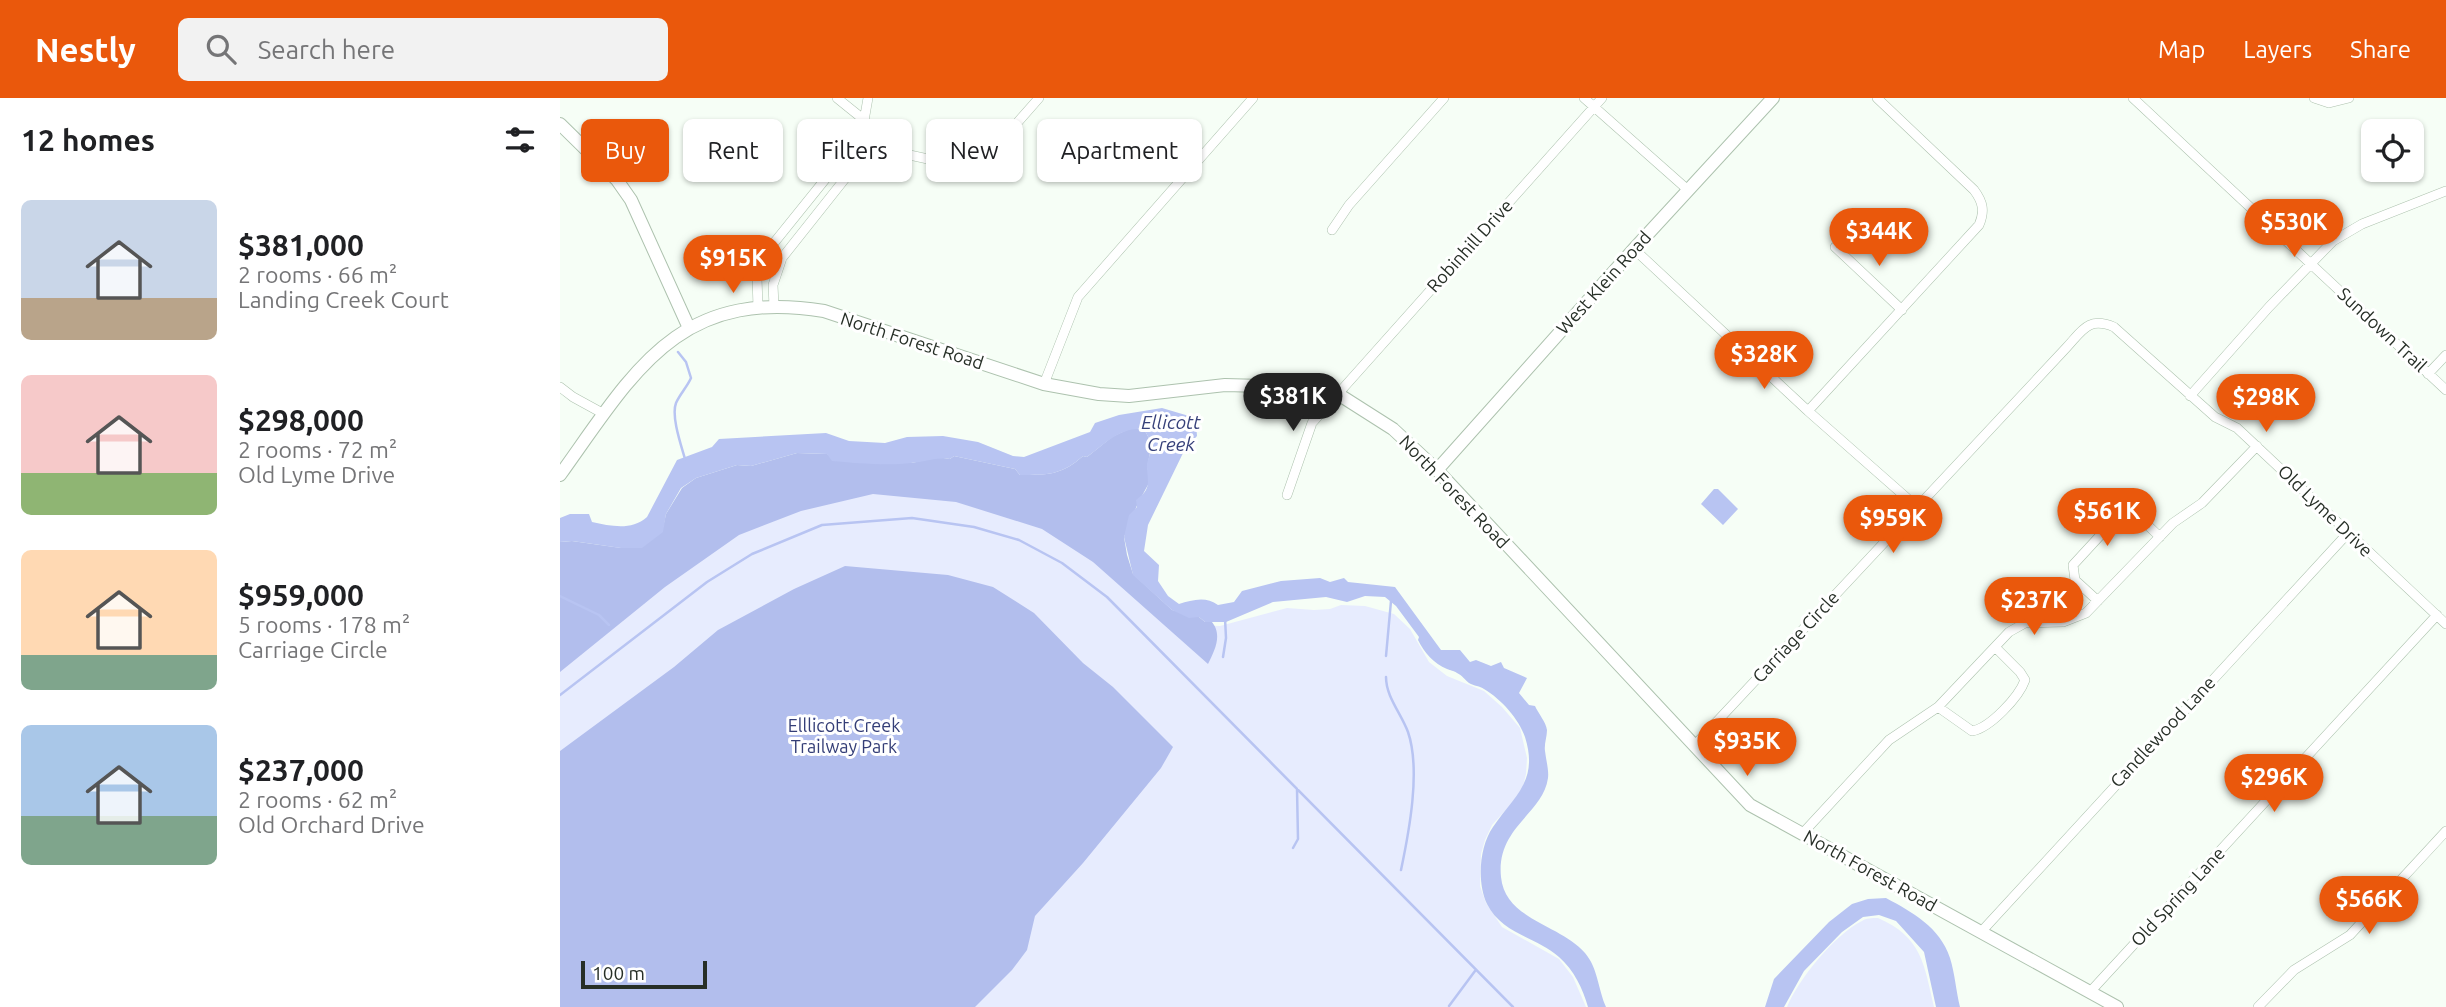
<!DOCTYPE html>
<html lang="en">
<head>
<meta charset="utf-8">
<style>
  :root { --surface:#fff; --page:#f2f2f2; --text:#202124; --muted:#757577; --accent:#ea580c }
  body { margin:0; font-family:Ubuntu,sans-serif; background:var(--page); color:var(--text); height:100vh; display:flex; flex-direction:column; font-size:26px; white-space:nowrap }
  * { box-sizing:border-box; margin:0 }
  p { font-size:23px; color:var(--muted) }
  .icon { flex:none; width:38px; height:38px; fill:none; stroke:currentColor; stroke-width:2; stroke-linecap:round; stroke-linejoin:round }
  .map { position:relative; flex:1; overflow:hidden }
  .side { display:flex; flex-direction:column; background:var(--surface); width:560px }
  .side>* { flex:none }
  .guide { position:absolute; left:21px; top:21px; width:665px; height:63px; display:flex; gap:14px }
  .fabs { position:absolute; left:1801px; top:21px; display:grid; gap:14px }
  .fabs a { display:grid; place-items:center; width:63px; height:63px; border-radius:10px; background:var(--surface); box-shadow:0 2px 5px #0004; font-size:35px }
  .scale { position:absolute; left:21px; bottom:18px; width:126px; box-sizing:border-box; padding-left:7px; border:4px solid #272f27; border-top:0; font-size:19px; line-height:24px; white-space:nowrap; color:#272f27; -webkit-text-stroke:5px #fff; paint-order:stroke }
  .price { position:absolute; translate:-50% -60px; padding:0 16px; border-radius:24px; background:var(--accent); color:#fff; font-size:23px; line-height:46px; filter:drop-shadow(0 2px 4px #0008) }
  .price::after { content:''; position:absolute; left:50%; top:42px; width:21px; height:16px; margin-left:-10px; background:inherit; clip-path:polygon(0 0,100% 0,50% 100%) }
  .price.on { background:#222; color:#fff }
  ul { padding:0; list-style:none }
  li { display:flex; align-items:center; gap:21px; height:175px; padding:0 21px }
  li span { display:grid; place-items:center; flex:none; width:196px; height:140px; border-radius:10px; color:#555 }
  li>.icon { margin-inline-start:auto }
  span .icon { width:84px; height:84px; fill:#fffc; stroke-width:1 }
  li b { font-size:30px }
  h2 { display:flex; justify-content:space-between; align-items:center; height:84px; padding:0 21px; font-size:30px }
  .pill { padding:0 24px; border-radius:10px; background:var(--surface); box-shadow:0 2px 5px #0004; font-size:24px; line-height:63px }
  .pill.on { background:var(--accent); color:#fff }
  header { display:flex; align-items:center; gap:42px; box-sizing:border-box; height:98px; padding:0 35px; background:var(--accent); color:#fff }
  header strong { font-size:33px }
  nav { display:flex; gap:38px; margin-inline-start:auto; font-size:24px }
  .search { width:490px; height:63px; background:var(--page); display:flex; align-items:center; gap:18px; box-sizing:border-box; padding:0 24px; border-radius:10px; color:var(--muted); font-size:26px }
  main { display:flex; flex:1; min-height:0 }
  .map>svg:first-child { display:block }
</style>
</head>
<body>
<header>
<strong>Nestly</strong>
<div class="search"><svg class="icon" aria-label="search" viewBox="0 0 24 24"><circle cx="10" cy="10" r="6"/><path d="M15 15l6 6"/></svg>Search here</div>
<nav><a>Map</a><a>Layers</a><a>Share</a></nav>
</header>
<main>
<section class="side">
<h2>12 homes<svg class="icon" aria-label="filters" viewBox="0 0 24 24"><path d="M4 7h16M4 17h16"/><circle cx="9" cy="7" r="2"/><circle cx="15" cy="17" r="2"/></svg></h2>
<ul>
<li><span style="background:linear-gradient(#c9d6e8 70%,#b9a48a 0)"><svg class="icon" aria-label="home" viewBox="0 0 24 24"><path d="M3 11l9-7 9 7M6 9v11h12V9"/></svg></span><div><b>$381,000</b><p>2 rooms · 66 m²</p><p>Landing Creek Court</p></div></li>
<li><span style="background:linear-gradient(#f6c9c9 70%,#8fb573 0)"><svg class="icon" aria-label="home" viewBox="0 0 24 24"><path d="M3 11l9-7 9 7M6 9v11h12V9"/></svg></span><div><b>$298,000</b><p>2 rooms · 72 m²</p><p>Old Lyme Drive</p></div></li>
<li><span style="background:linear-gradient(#ffd9b3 75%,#7fa58c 0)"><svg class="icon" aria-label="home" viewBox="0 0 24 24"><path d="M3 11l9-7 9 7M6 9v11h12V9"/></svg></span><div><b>$959,000</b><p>5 rooms · 178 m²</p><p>Carriage Circle</p></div></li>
<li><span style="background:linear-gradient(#a9c7e8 65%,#7fa58c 0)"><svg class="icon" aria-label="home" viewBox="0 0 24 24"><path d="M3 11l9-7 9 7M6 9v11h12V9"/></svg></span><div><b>$237,000</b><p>2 rooms · 62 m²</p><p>Old Orchard Drive</p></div></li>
</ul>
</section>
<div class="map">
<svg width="1886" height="909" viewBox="0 0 1886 909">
  <rect width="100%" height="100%" fill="#f6fef6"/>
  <path fill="#e7ecfe" d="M 558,327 L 579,333 L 562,440 L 572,482 L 636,527 L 660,528 L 727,510 L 754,512 L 770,511 L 781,507 L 805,508 L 834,516 L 850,531 L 869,564 L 887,578 L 924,593 L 942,609 L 960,630 L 967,660 L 966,676 L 963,688 L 952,705 L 932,727 L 925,742 L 921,756 L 920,788 L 926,805 L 942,829 L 999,861 L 1013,879 L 1026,909 L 0,909 L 0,444 L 83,451 L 104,436 L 109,415 L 513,373 L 557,337 Z
    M 1318,820 C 1362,839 1364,866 1374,909 L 1227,909 C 1238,882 1275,836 1302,823 C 1306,820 1312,820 1318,820 Z"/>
  <path fill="#b2beed" d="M 571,330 L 584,331 L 592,346 L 587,369 L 590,379 L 589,385 L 578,405 L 564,439 L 567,457 L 573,476 L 612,512 L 639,519 L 645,524 L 651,523 C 663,536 655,552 648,566 L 533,464 L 482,431 L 396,404 L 313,396 L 241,413 L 179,437 L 105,489 L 0,574 L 0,444 L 12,443 L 61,450 L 102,434 L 106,416 L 122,390 L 136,380 L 177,367 L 191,368 L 237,355 L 267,356 L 290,364 L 352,365 L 377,359 L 390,361 L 394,358 L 455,371 L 460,377 C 488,377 502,377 523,358 L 527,359 L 552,339 Z
    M 285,468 L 388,477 L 433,489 L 474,515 L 523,565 L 553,589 L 613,649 L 601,670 L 523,765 L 475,818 L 467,852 L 452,872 L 415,909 L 0,909 L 0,653 L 114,569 L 158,532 L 234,491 Z"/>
  <path fill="#b8c4f2" d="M 602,310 L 629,318 L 636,325 L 637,338 L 625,351 L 588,427 L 584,453 L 599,467 L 598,483 L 608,498 L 619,506 C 632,502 646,498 658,507 L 674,504 L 682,493 L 721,483 L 760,480 L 770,484 L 784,480 L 788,484 L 835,489 L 881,552 L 900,552 L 910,564 L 916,562 L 931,568 L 941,564 L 944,570 L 967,580 L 959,595 L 969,607 L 975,608 C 978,615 986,624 987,632 C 987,639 984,646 985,653 C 986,662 989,672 988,680 C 983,716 936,729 941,779 C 945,822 1000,826 1025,855 C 1038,870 1038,891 1046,909 L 1028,909 C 1023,891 1014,872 999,859 C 976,839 942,836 927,806 C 917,785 919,749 933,729 C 954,698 979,683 965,639 C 959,621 941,601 924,591 C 920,588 914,588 909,585 C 905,582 902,577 897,575 C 893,572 891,573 887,571 C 874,566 864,554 858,542 L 859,539 L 836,508 L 825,499 L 805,498 L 787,504 L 766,499 L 713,504 L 666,524 L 645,524 L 639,519 L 629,520 L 612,512 L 573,477 L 564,439 L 569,417 L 577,409 L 576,402 C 591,391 588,386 587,370 C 586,363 592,355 592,346 L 584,331 C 560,329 545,346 527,359 L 523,358 C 502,377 488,377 460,377 L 455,371 L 394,358 L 390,361 C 375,359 365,364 351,365 C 328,368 295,365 272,363 L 267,356 L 237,355 L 191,368 L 177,367 L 136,380 L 121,390 L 106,416 L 103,434 L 82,450 L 61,450 L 12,443 L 0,444 L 0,420 L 10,416 L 29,416 L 32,424 C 51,428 71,433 87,419 L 117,362 L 152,349 L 159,341 L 266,335 L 289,343 L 325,345 L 347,339 L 383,338 L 418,344 L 453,358 L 464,359 L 530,334 L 535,325 L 559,317 Z
    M 1154,391 L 1158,391 L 1178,411 L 1163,427 L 1141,406 Z
    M 1326,800 C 1352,814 1380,829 1390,860 C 1395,876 1396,893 1400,909 L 1376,909 L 1364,854 L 1336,823 L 1319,817 L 1303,819 L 1282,834 L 1244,873 L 1224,909 L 1205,909 L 1214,881 L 1269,824 L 1292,806 L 1308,801 Z"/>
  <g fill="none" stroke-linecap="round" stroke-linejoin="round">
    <path stroke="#b8c4f2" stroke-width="2.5" d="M 118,254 L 126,264 L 131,280 C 127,289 120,296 116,305 C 111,318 121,347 125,361
      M 0,498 L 39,517 L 49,527
      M 826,558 L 831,503
      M 663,559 L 666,540 L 665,520
      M 826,579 C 826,599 841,615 848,634 C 861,672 849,734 841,772
      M 0,597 L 147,484 L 192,456 L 262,427 L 352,420 L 414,429 L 459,442 L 502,465 L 547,499 L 953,909
      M 733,750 L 738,741 L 737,691
      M 889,908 L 915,873"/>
    <defs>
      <path id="street" d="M 277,0 L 303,21
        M 1024,0 L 1128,92
        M 1573,0 L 1886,292
        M 1754,0 L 1769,5 L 1789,0
        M 300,46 L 404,69 L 427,59 L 479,0
        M 300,46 L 308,0
        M 772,132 L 789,107 L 884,0
        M 1275,149 L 1342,212
        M 1074,151 L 1248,313 L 1357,409
        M 214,208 L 213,187 L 222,160 L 303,58 L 305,47
        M 198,209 L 197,180 L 201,161 L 292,48 L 300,46
        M 1868,276 L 1886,257
        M 484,286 L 518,199 L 693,0
        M 0,289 L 13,299 L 44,316
        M 1630,298 L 1709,209 L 1773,143 L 1802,126 L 1886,93
        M 1248,313 L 1419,127 C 1425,113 1423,104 1414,92 L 1317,0
        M 727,397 L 752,325 L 1042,0
        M 1538,503 L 1515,482 L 1513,467 L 1559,417 L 1564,414 L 1577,417 L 1600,439
        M 1378,609 L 1412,633 C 1430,630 1459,599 1465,582 L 1460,574 L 1435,549
        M 1134,648 L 1506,250 C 1522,233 1528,218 1554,229 L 1655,319 L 1677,330 L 1886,526
        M 1242,736 L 1329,642 L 1378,609 L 1449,534 L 1465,525 L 1503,524 L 1526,515 L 1613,425 L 1642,405 L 1697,348
        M 1421,834 L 1788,435
        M 1530,894 L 1877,517
        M 1698,909 L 1734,872 L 1790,837 L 1886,733"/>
      <path id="secondary" d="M 0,26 L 57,82 L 71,102 L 129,230
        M 877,372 L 1074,151 L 1213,0
        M 0,377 C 74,274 118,189 264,213 L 484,286 L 539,296 L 569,298 L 665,287 L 734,289 L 778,296 L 833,331 L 877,372 L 1190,707 L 1557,909"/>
    </defs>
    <use href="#street" stroke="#adc2ae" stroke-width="10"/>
    <use href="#secondary" stroke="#adc2ae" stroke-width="14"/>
    <use href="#street" stroke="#fff" stroke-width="9"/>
    <use href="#secondary" stroke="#fff" stroke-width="12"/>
  </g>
  <g text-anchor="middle" stroke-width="6" stroke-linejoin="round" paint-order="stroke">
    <g font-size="18" fill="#272f27" stroke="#fff">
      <text transform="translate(910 148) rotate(-48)" y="6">Robinhill Drive</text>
      <text transform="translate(1044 185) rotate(-48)" y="6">West Klein Road</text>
      <text transform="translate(1822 232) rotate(43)" y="6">Sundown Trail</text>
      <text transform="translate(352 243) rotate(18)" y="6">North Forest Road</text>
      <text transform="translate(894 394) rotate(46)" y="6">North Forest Road</text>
      <text transform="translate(1765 413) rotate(44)" y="6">Old Lyme Drive</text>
      <text transform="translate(1236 539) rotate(-47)" y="6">Carriage Circle</text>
      <text transform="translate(1603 634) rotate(-47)" y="6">Candlewood Lane</text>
      <text transform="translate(1310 773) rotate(29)" y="6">North Forest Road</text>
      <text transform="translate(1618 799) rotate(-47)" y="6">Old Spring Lane</text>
    </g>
    <g font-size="18" fill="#343e77" stroke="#fff">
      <text x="284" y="634">Elllicott Creek<tspan x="284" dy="21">Trailway Park</tspan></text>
    </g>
    <g font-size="19" font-style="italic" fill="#37417a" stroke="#fff">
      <text x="611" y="331">Ellicott<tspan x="611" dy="22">Creek</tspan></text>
    </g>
  </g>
</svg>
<div class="fabs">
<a><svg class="icon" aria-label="locate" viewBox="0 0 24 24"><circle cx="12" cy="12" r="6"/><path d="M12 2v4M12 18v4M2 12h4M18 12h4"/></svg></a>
</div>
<div class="scale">100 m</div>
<b class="price" style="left:1734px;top:161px">$530K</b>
<b class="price" style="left:1319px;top:170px">$344K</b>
<b class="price" style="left:173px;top:197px">$915K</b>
<b class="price" style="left:1204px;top:293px">$328K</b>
<b class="price on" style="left:733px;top:335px">$381K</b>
<b class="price" style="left:1706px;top:336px">$298K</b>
<b class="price" style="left:1547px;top:450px">$561K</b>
<b class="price" style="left:1333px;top:457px">$959K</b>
<b class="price" style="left:1474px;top:539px">$237K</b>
<b class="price" style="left:1187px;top:680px">$935K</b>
<b class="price" style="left:1714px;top:716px">$296K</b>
<b class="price" style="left:1809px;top:838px">$566K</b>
<div class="guide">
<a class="pill on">Buy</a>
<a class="pill">Rent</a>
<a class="pill">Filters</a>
<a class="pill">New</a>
<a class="pill">Apartment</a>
</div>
</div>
</main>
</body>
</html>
